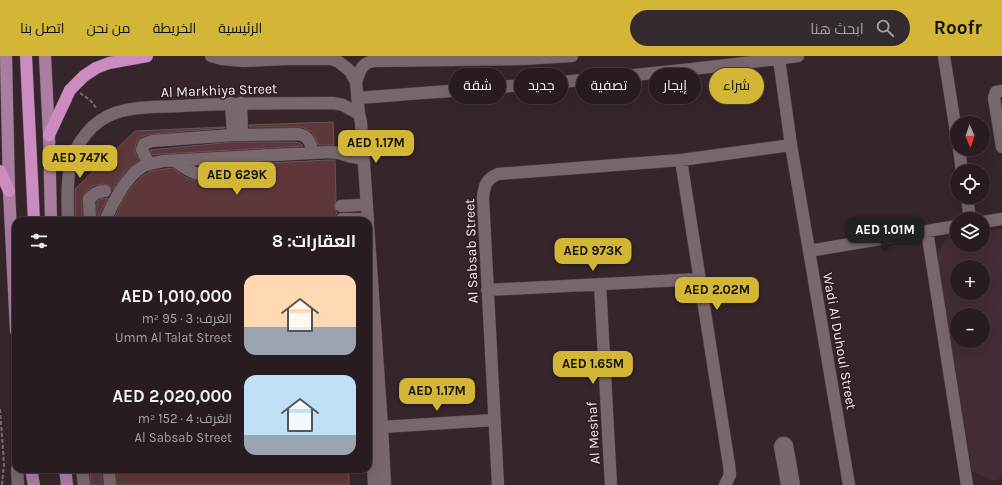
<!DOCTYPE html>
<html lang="ar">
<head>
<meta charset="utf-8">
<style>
  :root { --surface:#281c21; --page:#34292e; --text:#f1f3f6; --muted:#a5a1a5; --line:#443a3f; --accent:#d3b635 }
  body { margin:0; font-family:Karla,Cairo,sans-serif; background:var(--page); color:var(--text); direction:rtl; height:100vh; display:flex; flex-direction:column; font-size:15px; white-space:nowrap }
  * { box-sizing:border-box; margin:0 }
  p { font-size:13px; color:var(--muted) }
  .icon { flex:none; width:22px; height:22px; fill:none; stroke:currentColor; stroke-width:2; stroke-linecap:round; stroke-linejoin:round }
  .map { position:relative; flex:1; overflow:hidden; direction:ltr }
  .panel { position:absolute; left:12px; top:161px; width:360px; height:256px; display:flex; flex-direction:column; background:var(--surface); border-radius:12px; box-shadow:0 4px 16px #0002,0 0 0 1px var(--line); direction:rtl }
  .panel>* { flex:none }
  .hud { position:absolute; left:384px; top:12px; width:380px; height:36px; direction:rtl; display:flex; gap:8px }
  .needle { width:26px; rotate:178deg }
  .controls { position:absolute; left:950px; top:60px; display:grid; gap:8px }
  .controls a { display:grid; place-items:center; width:40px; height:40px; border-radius:50%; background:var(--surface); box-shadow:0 4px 16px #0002,0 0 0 1px var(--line); font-size:20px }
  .price { position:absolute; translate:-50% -34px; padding:0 9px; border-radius:8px; background:var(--accent); color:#111; font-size:13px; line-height:26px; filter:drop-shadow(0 1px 2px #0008) }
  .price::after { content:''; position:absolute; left:50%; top:24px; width:12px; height:9px; margin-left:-6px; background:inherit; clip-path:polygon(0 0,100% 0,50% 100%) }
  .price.selected { background:#222; color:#fff }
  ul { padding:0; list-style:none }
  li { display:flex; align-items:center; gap:12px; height:100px; padding:0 16px }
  li span { display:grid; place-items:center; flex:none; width:112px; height:80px; border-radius:12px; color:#555 }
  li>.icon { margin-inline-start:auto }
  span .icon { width:48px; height:48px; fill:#fffc; stroke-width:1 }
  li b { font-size:17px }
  h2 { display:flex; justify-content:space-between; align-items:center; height:48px; padding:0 16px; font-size:17px }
  .chip { padding:0 14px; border-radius:18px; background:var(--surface); box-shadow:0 4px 16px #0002,0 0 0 1px var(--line); font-size:14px; line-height:36px }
  .chip.selected { background:var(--accent); color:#111 }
  header { display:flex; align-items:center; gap:24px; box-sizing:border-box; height:56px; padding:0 20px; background:var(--accent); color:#111 }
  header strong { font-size:19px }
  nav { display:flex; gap:22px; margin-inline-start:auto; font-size:14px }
  .search { width:280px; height:36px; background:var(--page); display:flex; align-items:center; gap:10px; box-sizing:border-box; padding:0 14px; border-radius:22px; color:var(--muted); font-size:15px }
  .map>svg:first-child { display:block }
</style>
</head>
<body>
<header>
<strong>Roofr</strong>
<div class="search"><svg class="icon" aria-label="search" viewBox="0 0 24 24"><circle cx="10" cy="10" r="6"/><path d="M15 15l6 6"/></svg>ابحث هنا</div>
<nav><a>الرئيسية</a><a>الخريطة</a><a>من نحن</a><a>اتصل بنا</a></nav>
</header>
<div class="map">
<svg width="1002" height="429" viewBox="0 0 1002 429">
  <rect width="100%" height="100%" fill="#36262c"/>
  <path fill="#432d36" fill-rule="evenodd" d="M 1002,173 L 1002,422 L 993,425 L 972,415 L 937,199 L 946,183 L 957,181 L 957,189 L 983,189 L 983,176 ZM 957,211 L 983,211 L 983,237 L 957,237 ZM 957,259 L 983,259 L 983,285 L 957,285 Z"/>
  <path fill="#5f373b" stroke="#675556" d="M 333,66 L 334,89 L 318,89 L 316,83 L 312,76 L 302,71 L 249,71 L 249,69 Z
    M 225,71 L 225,72 L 151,78 L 141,81 L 137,85 L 135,92 L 135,97 L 139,104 L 125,116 L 112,134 L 109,129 L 102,128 L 93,130 L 86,136 L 82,143 L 82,165 L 75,165 L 75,133 L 135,75 Z
    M 233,86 L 296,86 L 300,87 L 303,90 L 163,98 L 153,99 L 150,94 Z
    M 330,104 L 335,104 L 336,144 L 334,150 L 337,158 L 335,160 L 335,165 L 113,165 L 122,146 L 131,132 L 141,121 L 151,115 L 172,112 L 185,121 L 198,126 L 211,127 L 237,126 L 246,125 L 253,122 L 267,107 Z
    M 246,108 L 242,110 L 234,111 L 212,112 L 200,111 Z
    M 108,142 L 101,155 L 97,165 L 97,146 L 101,143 Z
    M 90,413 L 102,413 L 102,429 L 91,429 Z
    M 117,413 L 349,413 L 349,429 L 117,429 Z"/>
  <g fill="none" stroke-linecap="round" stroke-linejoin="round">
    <defs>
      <path id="minor" d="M 211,0 L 222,3 L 243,5 L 287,3 L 331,3 L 339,6 L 350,15 L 356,26 L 359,58 L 361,66 L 368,165
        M 944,0 L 957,82
        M 779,3 L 791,89 L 849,429
        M 356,26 C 360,15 361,7 374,5 L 523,3 L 572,0
        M 1002,35 L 996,36 L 994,42 L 1002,91
        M 357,42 C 504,31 652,20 798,0
        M 231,47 L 233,79
        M 241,47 L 242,79
        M 959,93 L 962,115
        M 681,104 L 729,409 L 730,419 L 725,429
        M 175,105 C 194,120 204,121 227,119 C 233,119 241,119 246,117 C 253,114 259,105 264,99
        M 149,108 L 142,94 L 144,88 L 152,85 L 233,79 L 297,78 C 308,79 311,86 312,96
        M 967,141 L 970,163
        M 341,150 L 359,149
        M 342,163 L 360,163
        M 68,165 C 67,135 65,102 86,78 C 93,69 104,61 115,57 C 136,50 159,51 181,50 C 232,47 282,47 333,47 L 343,49 L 359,58
        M 90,165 L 89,143 C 94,138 98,135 105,135
        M 105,165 C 113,146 125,122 142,111 C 148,107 156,107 163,105 L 330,96 C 343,96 351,103 363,102
        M 983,166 L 1002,163
        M 368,168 L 382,371 L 385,429
        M 927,175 L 967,429
        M 809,195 L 957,170
        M 600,228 L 611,429
        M 487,234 L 700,223
        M 368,320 L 374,429
        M 382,371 L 494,364
        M 17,413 L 18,429
        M 82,413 L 84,429
        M 109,413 L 110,429
        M 498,429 L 483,142 C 484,130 486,123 498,118 L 681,104 L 791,89
        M 787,429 L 780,390 L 782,387 L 785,387 L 787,389 L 794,429"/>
      <path id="major" d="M 6,0 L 9,135 L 16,275
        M 45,0 L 49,79 L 51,165
        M 31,413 L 34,429
        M 65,413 L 67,429"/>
      <path id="highway" d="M 26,0 L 34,165
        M 49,79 L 70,34 L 84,20 L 96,12 L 109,7 L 147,0
        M 0,115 L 9,135"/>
    </defs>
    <use href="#minor" stroke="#52444a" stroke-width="13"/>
    <use href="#major" stroke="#52444a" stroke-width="13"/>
    <use href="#highway" stroke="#52444a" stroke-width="13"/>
    <path stroke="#796b70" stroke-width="2" stroke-dasharray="4 2" stroke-linecap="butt" d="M 80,37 L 90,44 L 97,53
      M 0,353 L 4,408 L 2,429"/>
    <use href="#minor" stroke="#79676e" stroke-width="12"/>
    <use href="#major" stroke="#ab7da0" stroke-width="12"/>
    <use href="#highway" stroke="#cc8bc1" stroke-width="12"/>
  </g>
  <g text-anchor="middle" stroke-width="3" stroke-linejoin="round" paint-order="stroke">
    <g font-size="14" fill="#f8edf1" stroke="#2b1d23">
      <text transform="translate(219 34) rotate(-2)" y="5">Al Markhiya Street</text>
      <text transform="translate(471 195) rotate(-92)" y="5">Al Sabsab Street</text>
      <text transform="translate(840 285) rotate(80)" y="5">Wadi Al Duhoul Street</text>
      <text transform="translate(593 377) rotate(-93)" y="5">Al Meshaf</text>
    </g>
  </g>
</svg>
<div class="controls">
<a><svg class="needle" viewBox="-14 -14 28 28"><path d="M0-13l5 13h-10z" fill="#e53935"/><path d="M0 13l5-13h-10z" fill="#a5a1a5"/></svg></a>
<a><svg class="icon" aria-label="locate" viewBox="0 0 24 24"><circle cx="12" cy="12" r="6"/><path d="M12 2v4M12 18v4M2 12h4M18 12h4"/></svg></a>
<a><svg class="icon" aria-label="layers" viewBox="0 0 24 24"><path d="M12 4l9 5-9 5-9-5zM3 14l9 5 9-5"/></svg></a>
<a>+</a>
<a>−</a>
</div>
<b class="price" style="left:376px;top:108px">AED 1.17M</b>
<b class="price" style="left:80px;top:123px">AED 747K</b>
<b class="price" style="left:237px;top:140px">AED 629K</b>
<b class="price selected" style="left:885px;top:195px">AED 1.01M</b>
<b class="price" style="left:593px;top:216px">AED 973K</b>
<b class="price" style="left:717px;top:255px">AED 2.02M</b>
<b class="price" style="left:593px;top:329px">AED 1.65M</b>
<b class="price" style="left:437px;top:356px">AED 1.17M</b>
<div class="hud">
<a class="chip selected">شراء</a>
<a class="chip">إيجار</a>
<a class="chip">تصفية</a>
<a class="chip">جديد</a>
<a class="chip">شقة</a>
</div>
<section class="panel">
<h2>العقارات: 8<svg class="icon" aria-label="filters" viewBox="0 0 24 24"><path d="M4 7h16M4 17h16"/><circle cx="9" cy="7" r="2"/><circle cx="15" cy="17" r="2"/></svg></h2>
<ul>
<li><span style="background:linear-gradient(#ffd9b3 65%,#9aa5b1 0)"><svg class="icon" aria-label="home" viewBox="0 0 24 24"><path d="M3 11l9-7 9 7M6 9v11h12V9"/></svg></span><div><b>AED 1,010,000</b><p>الغرف: 3 · 95 m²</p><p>Umm Al Talat Street</p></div></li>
<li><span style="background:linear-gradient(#bfe0f5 75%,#9aa5b1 0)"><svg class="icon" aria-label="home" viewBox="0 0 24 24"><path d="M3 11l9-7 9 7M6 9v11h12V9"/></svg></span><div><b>AED 2,020,000</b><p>الغرف: 4 · 152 m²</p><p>Al Sabsab Street</p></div></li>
</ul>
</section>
</div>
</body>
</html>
